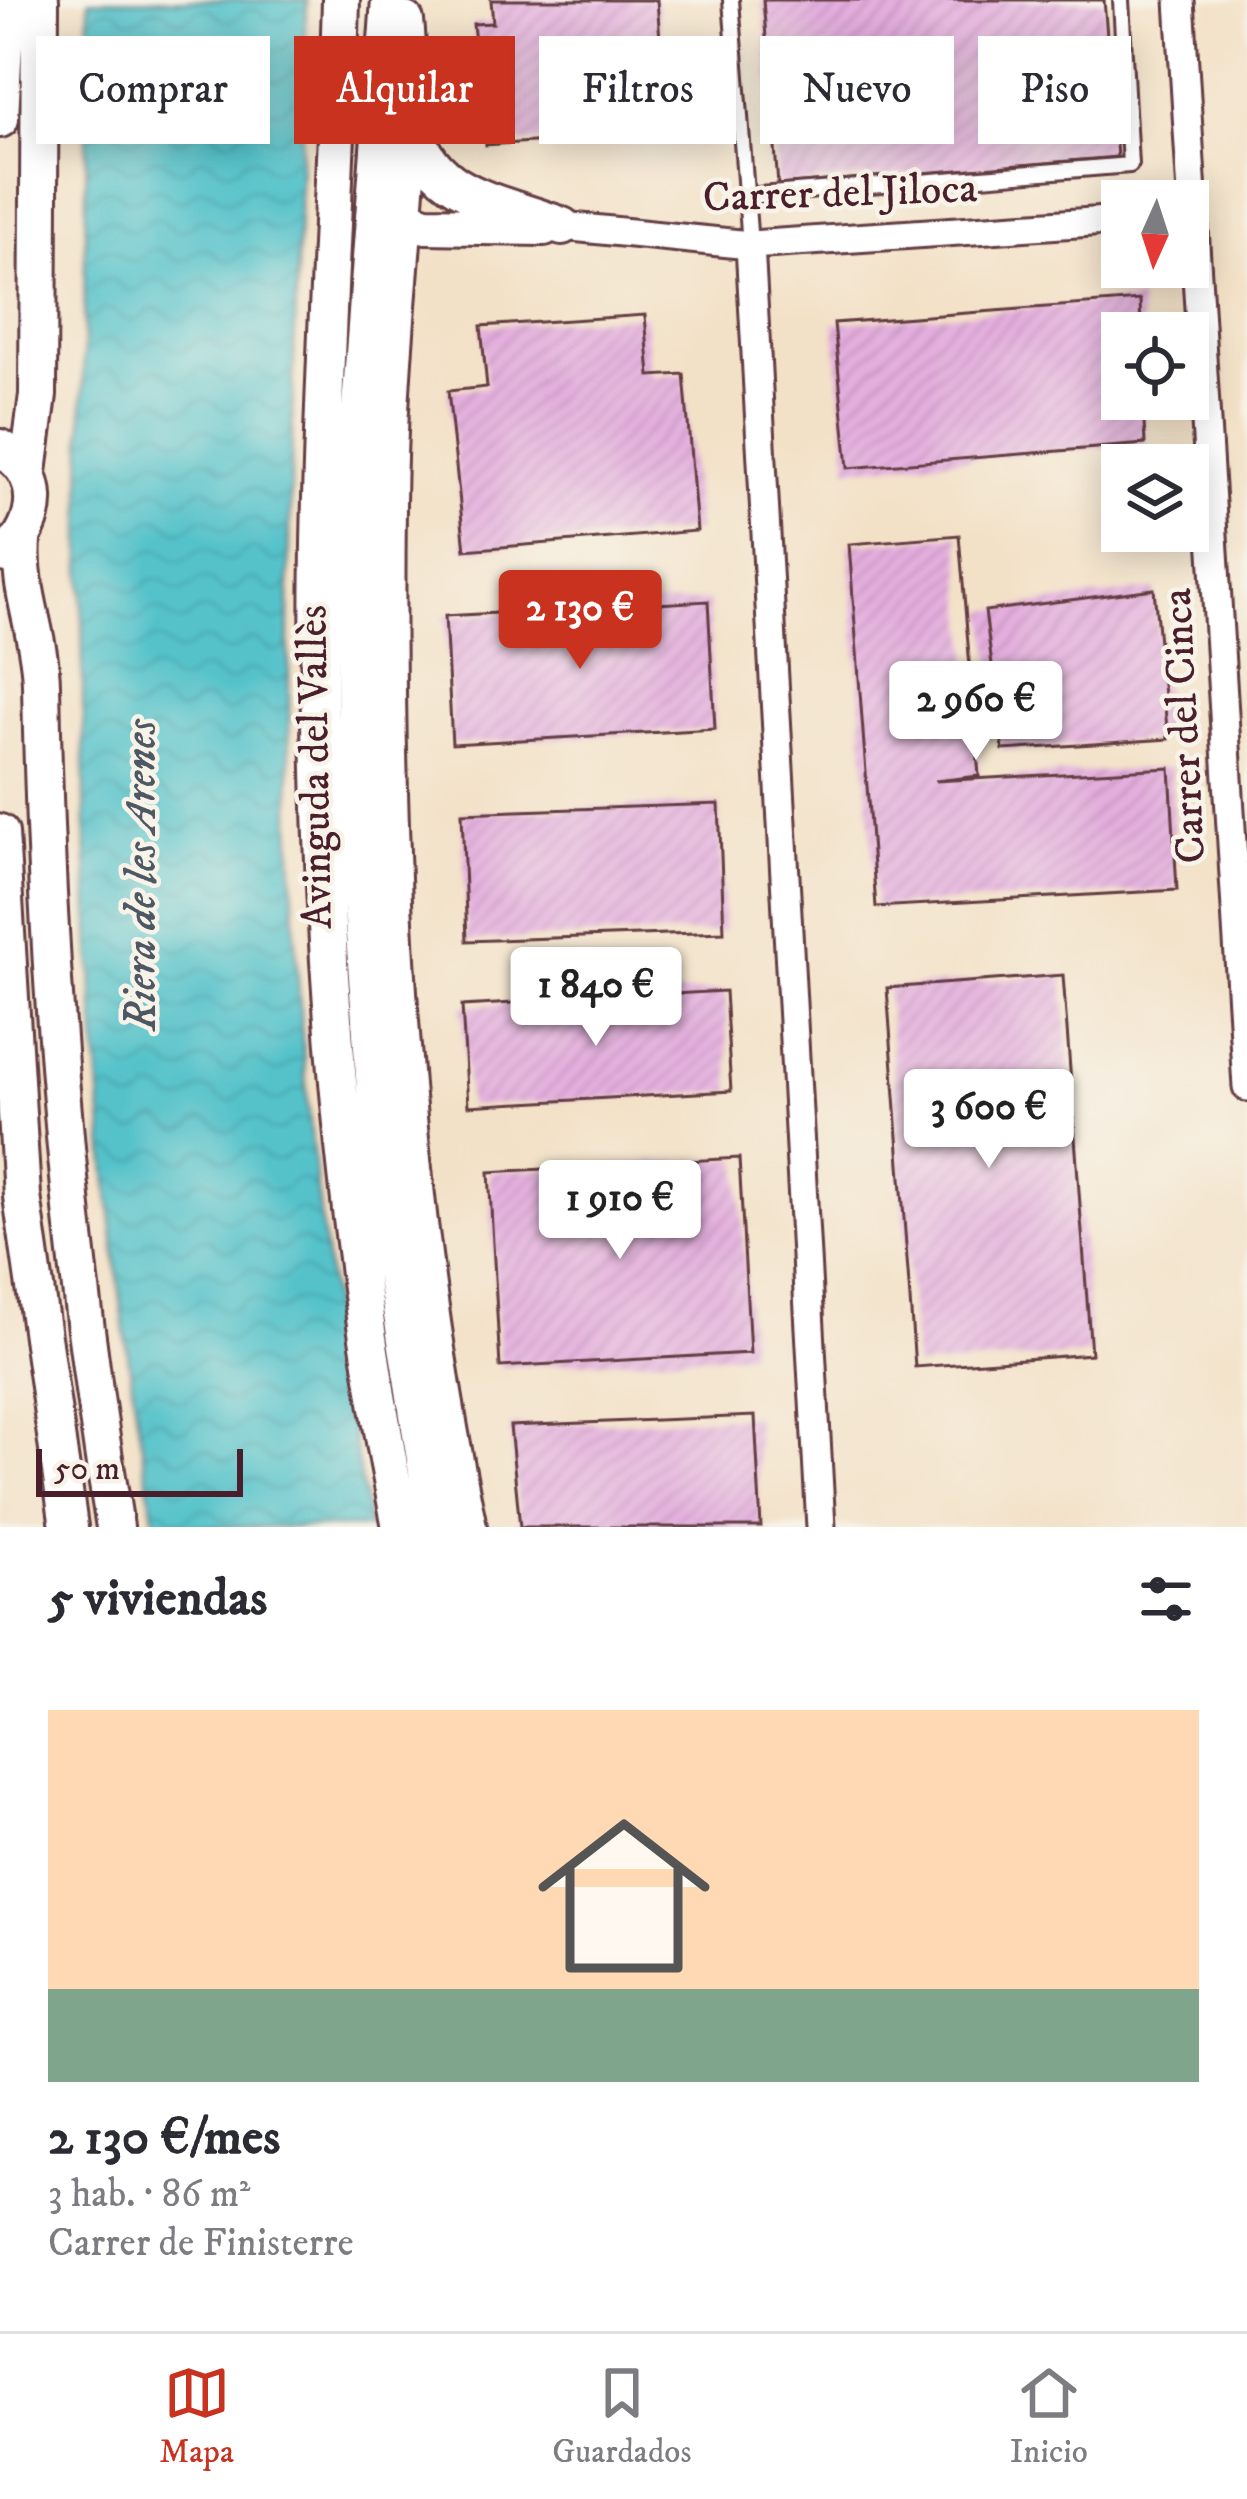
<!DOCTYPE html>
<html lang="es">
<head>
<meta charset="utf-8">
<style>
  :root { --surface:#fff; --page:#f2f2f3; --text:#2b2b33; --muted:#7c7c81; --line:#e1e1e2; --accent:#c8321e }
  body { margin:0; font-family:"IM FELL DW Pica",serif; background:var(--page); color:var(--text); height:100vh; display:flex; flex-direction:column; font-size:45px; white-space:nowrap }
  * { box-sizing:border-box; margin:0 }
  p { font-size:39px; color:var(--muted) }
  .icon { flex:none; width:66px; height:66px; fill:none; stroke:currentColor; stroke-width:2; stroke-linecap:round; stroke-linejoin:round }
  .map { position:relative; height:1527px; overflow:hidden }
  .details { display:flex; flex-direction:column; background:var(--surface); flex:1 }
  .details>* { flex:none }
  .banner { position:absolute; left:36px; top:36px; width:1176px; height:108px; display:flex; gap:24px }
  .needle { width:78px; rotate:183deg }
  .fabs { position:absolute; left:1101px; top:180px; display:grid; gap:24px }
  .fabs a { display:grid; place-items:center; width:108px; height:108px; border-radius:0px; background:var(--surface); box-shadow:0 6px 30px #0003; font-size:60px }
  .scale { position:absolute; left:36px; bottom:30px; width:207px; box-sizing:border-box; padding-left:12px; border:6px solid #4a1f2b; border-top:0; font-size:33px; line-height:42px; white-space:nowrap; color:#4a1f2b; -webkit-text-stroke:9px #f7f3e8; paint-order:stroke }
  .price { position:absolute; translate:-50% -102px; padding:0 27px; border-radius:12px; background:#fff; color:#222; font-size:39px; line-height:78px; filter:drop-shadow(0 3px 6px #0008) }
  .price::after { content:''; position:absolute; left:50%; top:72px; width:36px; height:27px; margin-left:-18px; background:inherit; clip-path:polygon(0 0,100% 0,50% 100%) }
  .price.on { background:var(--accent); color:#fff }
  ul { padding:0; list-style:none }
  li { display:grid; align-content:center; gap:24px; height:636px; padding:0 48px }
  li+li { border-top:3px solid var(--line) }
  li span { display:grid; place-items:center; height:372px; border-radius:0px; color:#555 }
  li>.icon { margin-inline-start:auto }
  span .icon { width:216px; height:216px; fill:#fffc; stroke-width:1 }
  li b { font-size:51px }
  h2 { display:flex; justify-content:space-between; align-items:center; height:144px; padding:0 48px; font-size:51px }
  .pill { padding:0 42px; border-radius:0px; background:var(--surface); box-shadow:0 6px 30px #0003; font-size:42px; line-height:108px }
  .pill.on { background:var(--accent); color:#fff }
  .menu { display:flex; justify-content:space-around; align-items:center; height:168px; border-top:3px solid var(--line); background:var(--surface); font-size:33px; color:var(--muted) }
  .menu a { display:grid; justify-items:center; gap:6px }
  .menu .on { color:var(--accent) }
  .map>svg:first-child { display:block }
</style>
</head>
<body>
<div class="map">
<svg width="1247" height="1527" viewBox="0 0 1247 1527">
  <defs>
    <pattern id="water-waves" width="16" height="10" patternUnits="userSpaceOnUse" patternTransform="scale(3)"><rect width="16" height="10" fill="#54c2ca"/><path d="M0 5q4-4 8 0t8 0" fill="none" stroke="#4ba6ae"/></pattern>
    <pattern id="building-hatch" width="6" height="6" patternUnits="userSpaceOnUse" patternTransform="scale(3)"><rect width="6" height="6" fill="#e4aede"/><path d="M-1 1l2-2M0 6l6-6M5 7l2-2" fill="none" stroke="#c595bf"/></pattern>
  </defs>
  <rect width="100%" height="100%" fill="#f7f3e8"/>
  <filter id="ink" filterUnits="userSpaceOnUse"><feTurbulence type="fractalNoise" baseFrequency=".00833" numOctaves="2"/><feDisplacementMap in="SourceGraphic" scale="24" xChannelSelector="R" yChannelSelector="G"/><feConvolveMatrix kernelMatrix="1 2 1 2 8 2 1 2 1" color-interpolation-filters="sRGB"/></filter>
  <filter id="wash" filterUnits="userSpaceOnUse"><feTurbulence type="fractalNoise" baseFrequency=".004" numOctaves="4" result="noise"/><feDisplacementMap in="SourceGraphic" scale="48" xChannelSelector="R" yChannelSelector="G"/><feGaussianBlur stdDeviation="2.7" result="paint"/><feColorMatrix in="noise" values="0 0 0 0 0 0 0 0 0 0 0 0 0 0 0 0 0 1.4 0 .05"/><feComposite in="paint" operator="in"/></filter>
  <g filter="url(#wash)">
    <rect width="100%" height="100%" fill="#f3e1c7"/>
    <path fill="url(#water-waves)" stroke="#4f707a" stroke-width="3" d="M 89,0 L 307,0 C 295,319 279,641 297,961 C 308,1151 334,1340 369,1527 L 156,1527 C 61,1024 82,510 89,0 Z"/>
    <g id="blocks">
      <path fill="url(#building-hatch)" d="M 491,0 L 657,0 L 667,133 L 486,145 L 473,24 L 493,23 Z
        M 763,0 L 1104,0 L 1117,157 L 778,185 Z
        M 1140,300 L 1141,333 L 1122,333 L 1122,399 L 1143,399 L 1145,444 L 848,468 L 834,323 Z
        M 645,315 L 650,376 L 684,374 L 697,531 L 465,550 L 448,391 L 487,387 L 481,326 Z
        M 959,535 L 979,776 L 935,781 L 1170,768 L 1177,890 L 876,907 L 849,544 Z
        M 1154,589 L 1168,739 L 1003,750 L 985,611 Z
        M 708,601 L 715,729 L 452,744 L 445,616 Z
        M 719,804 L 724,932 L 467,941 L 462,813 Z
        M 1063,975 L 1091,1354 L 915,1367 L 887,988 Z
        M 725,991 L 731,1091 L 468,1106 L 462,1006 Z
        M 739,1158 L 750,1353 L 500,1367 L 489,1172 Z
        M 755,1416 L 761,1527 L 520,1527 L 510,1426 Z"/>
    </g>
  </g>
  <g filter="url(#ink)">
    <use href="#blocks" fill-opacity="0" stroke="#633c42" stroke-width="3"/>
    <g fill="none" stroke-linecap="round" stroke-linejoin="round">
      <defs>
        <path id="service" d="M 731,0 L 750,245
          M 745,196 L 1130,165 L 1121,0"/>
        <path id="minor" d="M 1180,0 L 1247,1087
          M 562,226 L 750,245 L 1122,220
          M 750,245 L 821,1527"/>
        <path id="secondary" d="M 341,0 C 336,181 323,362 320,544 C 315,872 336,1205 401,1527
          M 390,0 L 354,490 L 357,833 L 382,1190 L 436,1527
          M 405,21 C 409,53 406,86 412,117 C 425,196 498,201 562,226
          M 411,113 C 404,243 388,374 387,504 C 383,845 398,1192 468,1527
          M 0,119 L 6,0
          M 386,211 L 426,225 L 544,227
          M 0,448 C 45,472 41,523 7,554
          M 28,472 L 38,395 L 40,0
          M 22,541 C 18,590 40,635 41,684 C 46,967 68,1247 115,1527
          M 0,833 L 22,1196 L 69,1527"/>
      </defs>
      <use href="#service" stroke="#633c42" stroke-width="20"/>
      <use href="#minor" stroke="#633c42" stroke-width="33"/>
      <use href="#secondary" stroke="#633c42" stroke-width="42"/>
      <use href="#service" stroke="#fff" stroke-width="14"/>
      <use href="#minor" stroke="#fff" stroke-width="27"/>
      <use href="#secondary" stroke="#fff" stroke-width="36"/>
    </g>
  </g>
  <g text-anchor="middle" stroke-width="9" stroke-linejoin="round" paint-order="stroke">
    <g font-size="42" fill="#4a1f2b" stroke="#f7f3e8">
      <text transform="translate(840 191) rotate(-2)" y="15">Carrer del Jiloca</text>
      <text transform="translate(1182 726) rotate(-93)" y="15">Carrer del Cinca</text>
      <text transform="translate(313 767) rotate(-91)" y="15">Avinguda del Vallès</text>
    </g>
    <g font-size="45" font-style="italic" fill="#4e5863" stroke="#f7f3e8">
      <text transform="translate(139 875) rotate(-90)" y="16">Riera de les Arenes</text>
    </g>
  </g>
</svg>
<div class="fabs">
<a><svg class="needle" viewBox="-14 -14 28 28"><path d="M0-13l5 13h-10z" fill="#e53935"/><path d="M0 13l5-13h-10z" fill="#7c7c81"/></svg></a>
<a><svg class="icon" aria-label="locate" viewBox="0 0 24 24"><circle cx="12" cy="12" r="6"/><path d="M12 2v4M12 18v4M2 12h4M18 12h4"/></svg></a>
<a><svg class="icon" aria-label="layers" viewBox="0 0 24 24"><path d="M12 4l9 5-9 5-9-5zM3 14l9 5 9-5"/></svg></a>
</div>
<div class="scale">50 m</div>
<b class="price on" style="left:580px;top:672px">2 130 €</b>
<b class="price" style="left:976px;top:763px">2 960 €</b>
<b class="price" style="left:596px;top:1049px">1 840 €</b>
<b class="price" style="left:989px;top:1171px">3 600 €</b>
<b class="price" style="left:620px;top:1262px">1 910 €</b>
<div class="banner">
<a class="pill">Comprar</a>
<a class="pill on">Alquilar</a>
<a class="pill">Filtros</a>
<a class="pill">Nuevo</a>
<a class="pill">Piso</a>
</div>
</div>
<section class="details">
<h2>5 viviendas<svg class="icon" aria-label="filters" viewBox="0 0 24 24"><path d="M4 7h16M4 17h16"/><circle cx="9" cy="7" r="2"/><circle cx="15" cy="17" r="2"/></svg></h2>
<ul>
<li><span style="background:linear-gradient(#ffd9b3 75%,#7fa58c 0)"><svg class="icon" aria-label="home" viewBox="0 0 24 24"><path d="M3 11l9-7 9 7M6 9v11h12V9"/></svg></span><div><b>2 130 €/mes</b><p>3 hab. · 86 m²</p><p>Carrer de Finisterre</p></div></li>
</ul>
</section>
<nav class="menu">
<a class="on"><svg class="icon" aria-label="map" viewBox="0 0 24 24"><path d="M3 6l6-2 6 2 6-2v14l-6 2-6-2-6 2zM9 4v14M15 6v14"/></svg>Mapa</a>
<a><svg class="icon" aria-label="saved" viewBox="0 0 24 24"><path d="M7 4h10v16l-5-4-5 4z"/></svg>Guardados</a>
<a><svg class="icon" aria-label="home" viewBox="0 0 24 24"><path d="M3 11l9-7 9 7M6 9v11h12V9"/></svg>Inicio</a>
</nav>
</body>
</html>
